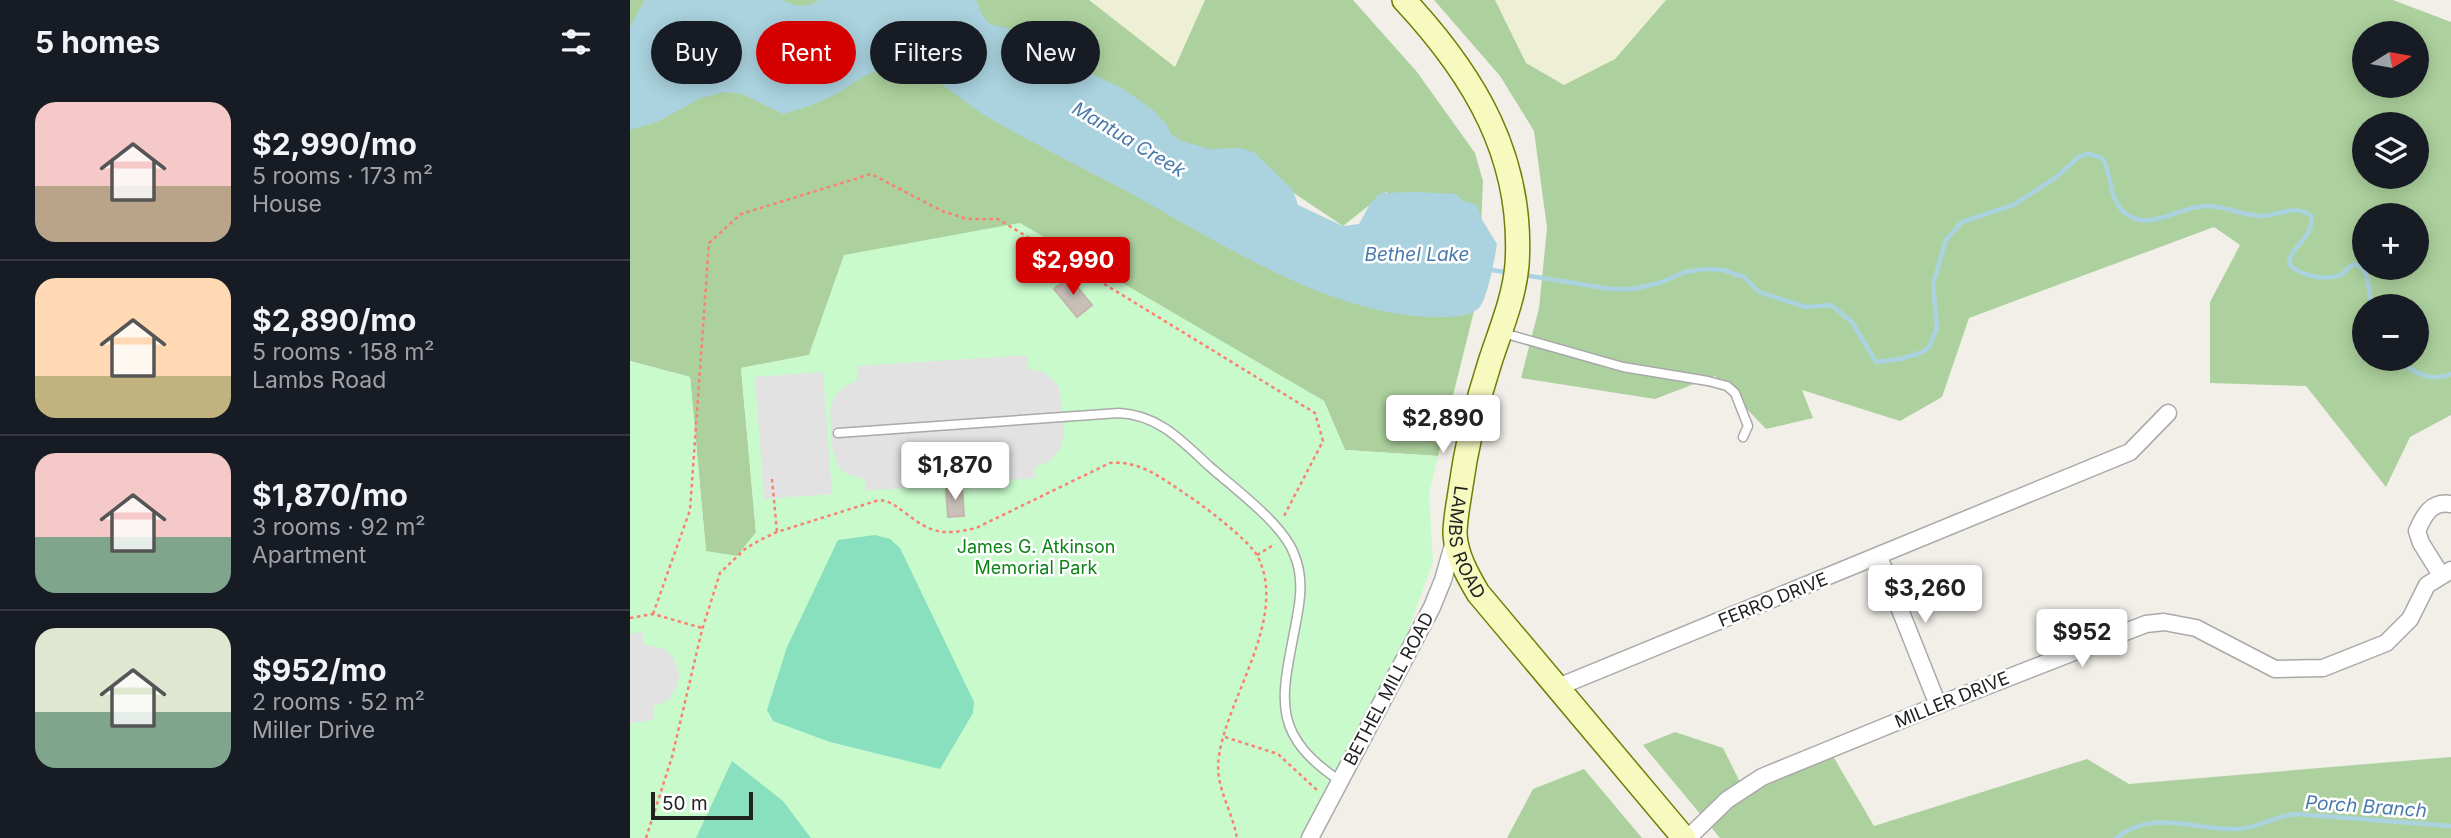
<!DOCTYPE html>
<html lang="en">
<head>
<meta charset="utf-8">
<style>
  :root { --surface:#171b24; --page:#20242c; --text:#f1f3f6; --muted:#9ea1a6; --line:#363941; --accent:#d40000 }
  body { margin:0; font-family:Inter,sans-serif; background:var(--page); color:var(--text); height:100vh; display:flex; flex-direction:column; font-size:26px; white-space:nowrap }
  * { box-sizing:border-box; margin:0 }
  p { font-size:23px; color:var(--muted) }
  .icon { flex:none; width:38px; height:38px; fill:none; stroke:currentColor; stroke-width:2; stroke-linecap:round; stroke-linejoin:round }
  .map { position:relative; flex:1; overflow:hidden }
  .drawer { display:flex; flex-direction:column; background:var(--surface); width:630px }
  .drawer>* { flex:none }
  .guide { position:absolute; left:21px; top:21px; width:665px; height:63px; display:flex; gap:14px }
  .needle { width:46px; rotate:79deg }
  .fabs { position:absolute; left:1722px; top:21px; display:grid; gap:14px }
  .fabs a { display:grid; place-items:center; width:77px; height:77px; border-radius:50%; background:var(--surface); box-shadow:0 4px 18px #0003; font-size:35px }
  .scale { position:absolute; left:21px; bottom:18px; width:102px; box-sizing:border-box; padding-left:7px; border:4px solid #222; border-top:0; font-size:19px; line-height:24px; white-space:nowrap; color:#222; -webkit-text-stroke:5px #fff; paint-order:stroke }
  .price { position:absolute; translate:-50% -60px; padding:0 16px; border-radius:7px; background:#fff; color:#222; font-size:23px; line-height:46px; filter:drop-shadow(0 2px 4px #0008) }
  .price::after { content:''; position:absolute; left:50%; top:42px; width:21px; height:16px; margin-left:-10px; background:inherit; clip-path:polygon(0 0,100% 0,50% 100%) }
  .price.current { background:var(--accent); color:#fff }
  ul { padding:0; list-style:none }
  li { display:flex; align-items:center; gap:21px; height:175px; padding:0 35px }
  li+li { border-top:2px solid var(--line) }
  li span { display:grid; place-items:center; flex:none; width:196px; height:140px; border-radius:21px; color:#555 }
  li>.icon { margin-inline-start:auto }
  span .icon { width:84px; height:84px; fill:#fffc; stroke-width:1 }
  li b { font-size:30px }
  h2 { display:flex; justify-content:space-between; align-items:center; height:84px; padding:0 35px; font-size:30px }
  .chip { padding:0 24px; border-radius:32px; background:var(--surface); box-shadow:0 4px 18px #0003; font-size:24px; line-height:63px }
  .chip.current { background:var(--accent); color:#fff }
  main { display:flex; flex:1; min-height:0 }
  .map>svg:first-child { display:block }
</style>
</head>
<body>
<main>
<section class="drawer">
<h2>5 homes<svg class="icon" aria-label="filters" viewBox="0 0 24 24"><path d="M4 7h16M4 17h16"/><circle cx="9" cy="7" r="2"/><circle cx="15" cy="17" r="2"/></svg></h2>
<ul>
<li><span style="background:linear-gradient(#f6c9c9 60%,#b9a48a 0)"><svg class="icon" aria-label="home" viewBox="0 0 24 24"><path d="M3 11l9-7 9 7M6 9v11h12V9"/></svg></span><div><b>$2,990/mo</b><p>5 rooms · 173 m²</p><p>House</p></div></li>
<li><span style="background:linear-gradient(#ffd9b3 70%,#c2b280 0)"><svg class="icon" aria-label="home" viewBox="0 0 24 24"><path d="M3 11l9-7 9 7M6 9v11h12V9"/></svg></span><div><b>$2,890/mo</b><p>5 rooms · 158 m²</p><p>Lambs Road</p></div></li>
<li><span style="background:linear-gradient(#f6c9c9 60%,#7fa58c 0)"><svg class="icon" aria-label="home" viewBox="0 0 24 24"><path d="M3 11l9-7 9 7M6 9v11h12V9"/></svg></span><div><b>$1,870/mo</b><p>3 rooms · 92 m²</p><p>Apartment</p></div></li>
<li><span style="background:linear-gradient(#dfe7d0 60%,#7fa58c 0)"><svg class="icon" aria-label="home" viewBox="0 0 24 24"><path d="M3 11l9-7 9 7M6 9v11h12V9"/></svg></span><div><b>$952/mo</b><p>2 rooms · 52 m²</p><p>Miller Drive</p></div></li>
</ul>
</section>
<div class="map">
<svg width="1821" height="838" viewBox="0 0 1821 838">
  <rect width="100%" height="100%" fill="#f2efe9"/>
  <path fill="#eef0d5" d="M 459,0 L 575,0 L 545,67 Z
    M 865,0 L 1036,0 L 985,59 L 934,85 L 896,63 Z"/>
  <path fill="#add19e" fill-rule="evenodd" d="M 0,0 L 459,0 L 545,67 L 575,0 L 723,0 L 787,72 L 845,153 L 853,181 L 851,227 L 756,192 L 713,226 L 598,149 L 650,274 L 844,311 L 808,456 L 715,450 L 694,401 L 390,224 L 214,256 L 179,355 L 111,368 L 126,533 L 108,556 L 76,552 L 60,377 L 0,361 Z
    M 804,0 L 865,0 L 896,63 L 934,85 L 985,59 L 1036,0 L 1763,0 L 1821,22 L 1821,415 L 1780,437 L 1756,487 L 1676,386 L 1580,383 L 1580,302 L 1610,245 L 1584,227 L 1339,318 L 1312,397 L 1270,421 L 1172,390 L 1183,418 L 1136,429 L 1085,376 L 1025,399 L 891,378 L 909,308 L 917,228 L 904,131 L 870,76 ZM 1734,33 L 1787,33 L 1787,86 L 1734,86 ZM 1734,124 L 1787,124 L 1787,177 L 1734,177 ZM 1734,215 L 1787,215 L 1787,268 L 1734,268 ZM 1734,306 L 1787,306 L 1787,359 L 1734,359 Z
    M 1045,732 L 1093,748 L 1114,790 L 1200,751 L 1244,826 L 1457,759 L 1499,784 L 1821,757 L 1821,838 L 1090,838 L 1013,745 Z
    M 954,769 L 1012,838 L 877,838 L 903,789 Z"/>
  <path fill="#c8facc" d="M 390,223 L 694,401 L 715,450 L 808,456 L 799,494 L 803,562 L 772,648 L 674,838 L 0,838 L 0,361 L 60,377 L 76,551 L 107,556 L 126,532 L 111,368 L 179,355 L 214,255 Z"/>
  <path fill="#88e0be" d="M 245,535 L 260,539 L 270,548 L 344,702 L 343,713 L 310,769 L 200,742 L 143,721 L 137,710 L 157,647 L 208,540 Z
    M 102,761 L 153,801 L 181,838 L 66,838 Z"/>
  <path fill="#e2e2e2" d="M 398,355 L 398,369 L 414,372 L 427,384 L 430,392 L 434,429 L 432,446 L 420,461 L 405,467 L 406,478 L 236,491 L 235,480 L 215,473 L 209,467 L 202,448 L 200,408 L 206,394 L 213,387 L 228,380 L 227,366 Z
    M 193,372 L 202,494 L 134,499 L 125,377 Z
    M 12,632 L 14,644 L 34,649 L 43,657 L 49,673 L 48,683 L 40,699 L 23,707 L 24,720 L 0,723 L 0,634 Z"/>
  <path fill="#aad3df" d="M 15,0 L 151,0 C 165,6 176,9 189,0 L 346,0 L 352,15 L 360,24 L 384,30 L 402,46 L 492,88 L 524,111 L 536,124 L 541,134 L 552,141 L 579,149 L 611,148 L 625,153 L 663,190 L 668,205 L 713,226 L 729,224 L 741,202 L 751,193 L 785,192 L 826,194 L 834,201 L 847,205 L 851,218 L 867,244 C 865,257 857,302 848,309 C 839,316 823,317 812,317 C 705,320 588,241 496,191 C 449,166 402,143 356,116 C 331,101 308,76 280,69 C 248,61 228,82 202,96 C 186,104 170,109 153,114 L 112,94 L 95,92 L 71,98 L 27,122 L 0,130 L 0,27 Z"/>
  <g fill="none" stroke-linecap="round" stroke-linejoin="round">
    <path stroke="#aad3df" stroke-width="4.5" d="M 856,269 L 874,272
      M 894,275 L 980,289 L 1004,289 L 1032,282 L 1055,272 L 1074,269 L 1093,270 L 1114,277 L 1129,292 L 1176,307 L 1201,305 L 1222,322 L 1246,362 L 1270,359 L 1293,352 L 1300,346 L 1307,327 L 1303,284 L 1316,240 L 1332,222 L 1383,205 L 1424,179 L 1450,156 L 1459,154 L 1472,158 C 1483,174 1477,197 1494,212 C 1518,234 1549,206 1576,206 C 1595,205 1615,217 1634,216 C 1651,214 1666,204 1681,216 C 1685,238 1660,245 1659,264 C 1670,276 1695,281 1711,275 C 1716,272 1718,266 1723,265 C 1739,261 1740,296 1740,306
      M 1768,359 C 1783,372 1800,383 1821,374
      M 1486,838 C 1523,808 1566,831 1608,829 C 1628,828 1645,816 1666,814 L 1821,826"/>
  </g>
  <path fill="#c7bfb8" stroke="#c4b6ab" stroke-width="2" d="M 439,277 L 462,305 L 447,317 L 424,289 Z
    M 332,488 L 334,516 L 318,517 L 316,489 Z"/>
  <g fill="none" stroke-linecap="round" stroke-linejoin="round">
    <defs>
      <path id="service" d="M 873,333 L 993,367 L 1078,381 L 1097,386 L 1105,393 L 1118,426 L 1113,437
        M 208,433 L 489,413 C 529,415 552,441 579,466 C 604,488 653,524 664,554 C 673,575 671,596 667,617 C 653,695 636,731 710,781"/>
      <path id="minor" d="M 1249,557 L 1308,705
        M 1811,575 L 1791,543 L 1787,531 C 1794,515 1801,501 1821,504
        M 928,687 L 1500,452 L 1538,413
        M 680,838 L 802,607 L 813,580 L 825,538
        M 1058,838 L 1097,800 L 1132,777 L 1308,705 L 1516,624 L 1534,622 L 1566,628 L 1645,669 L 1693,668 L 1756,643 L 1780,619 L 1797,585 L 1821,570"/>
      <g id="secondary">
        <path id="s1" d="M 774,0 C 845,76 894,158 887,265 C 884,299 870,331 860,362 C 846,405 836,448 830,492 C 828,506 825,520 825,534 C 826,555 838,576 848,593 L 1054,838"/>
      </g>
    </defs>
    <use href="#service" stroke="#a9a9a9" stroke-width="11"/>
    <use href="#minor" stroke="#a9a9a9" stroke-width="19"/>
    <use href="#secondary" stroke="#707d05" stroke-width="26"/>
    <path stroke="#fa8072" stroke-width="2.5" stroke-dasharray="3.5 3.5" stroke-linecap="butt" d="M 142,479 L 147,532
      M 627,555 L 645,544
      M 23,614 L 60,510 L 79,243 L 111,214 L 241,174 L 312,211 L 337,219 L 368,219 L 685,413 L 693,441 L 653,518
      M 0,618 L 23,614 L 72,628
      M 595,737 L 648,754 L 689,792
      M 16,838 L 42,757 L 72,630 L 90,573 L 115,549 L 130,540 L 147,532 L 249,500 C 260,501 266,506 274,512 C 301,533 312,536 346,528 L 480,463 C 510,460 533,479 557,495 C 574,506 619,540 628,557 C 658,618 598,695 589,756 C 584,786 602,809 607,838"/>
    <use href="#service" stroke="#fff" stroke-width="8"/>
    <use href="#minor" stroke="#fff" stroke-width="16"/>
    <use href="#secondary" stroke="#f7fabf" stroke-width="23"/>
  </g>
  <g text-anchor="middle" stroke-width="5" stroke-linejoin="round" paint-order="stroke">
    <g font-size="18" fill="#222" stroke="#fff">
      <text dy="6" stroke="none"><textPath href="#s1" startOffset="584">LAMBS ROAD</textPath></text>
      <text transform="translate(1143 600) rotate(-22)" y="6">FERRO DRIVE</text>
      <text transform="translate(759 689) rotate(-62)" y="6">BETHEL MILL ROAD</text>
      <text transform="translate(1322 700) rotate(-22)" y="6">MILLER DRIVE</text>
    </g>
    <g font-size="18" fill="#0c8416" stroke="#fff">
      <text x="406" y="553">James G. Atkinson<tspan x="406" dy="21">Memorial Park</tspan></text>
    </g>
    <g font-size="19" font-style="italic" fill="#4a7aab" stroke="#fff">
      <text transform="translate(499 139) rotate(31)" y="7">Mantua Creek</text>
      <text x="787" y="261">Bethel Lake</text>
      <text transform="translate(1736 806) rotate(4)" y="7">Porch Branch</text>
    </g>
  </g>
</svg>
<div class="fabs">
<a><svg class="needle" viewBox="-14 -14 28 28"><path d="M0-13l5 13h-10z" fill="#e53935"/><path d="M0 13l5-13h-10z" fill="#9ea1a6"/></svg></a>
<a><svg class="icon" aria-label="layers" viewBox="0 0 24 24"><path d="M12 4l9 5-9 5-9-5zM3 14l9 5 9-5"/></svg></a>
<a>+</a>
<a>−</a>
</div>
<div class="scale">50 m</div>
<b class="price current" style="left:443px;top:297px">$2,990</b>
<b class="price" style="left:813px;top:455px">$2,890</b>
<b class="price" style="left:325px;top:502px">$1,870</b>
<b class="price" style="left:1295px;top:625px">$3,260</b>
<b class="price" style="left:1452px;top:669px">$952</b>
<div class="guide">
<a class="chip">Buy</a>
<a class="chip current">Rent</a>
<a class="chip">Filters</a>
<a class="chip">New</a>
</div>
</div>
</main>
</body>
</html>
